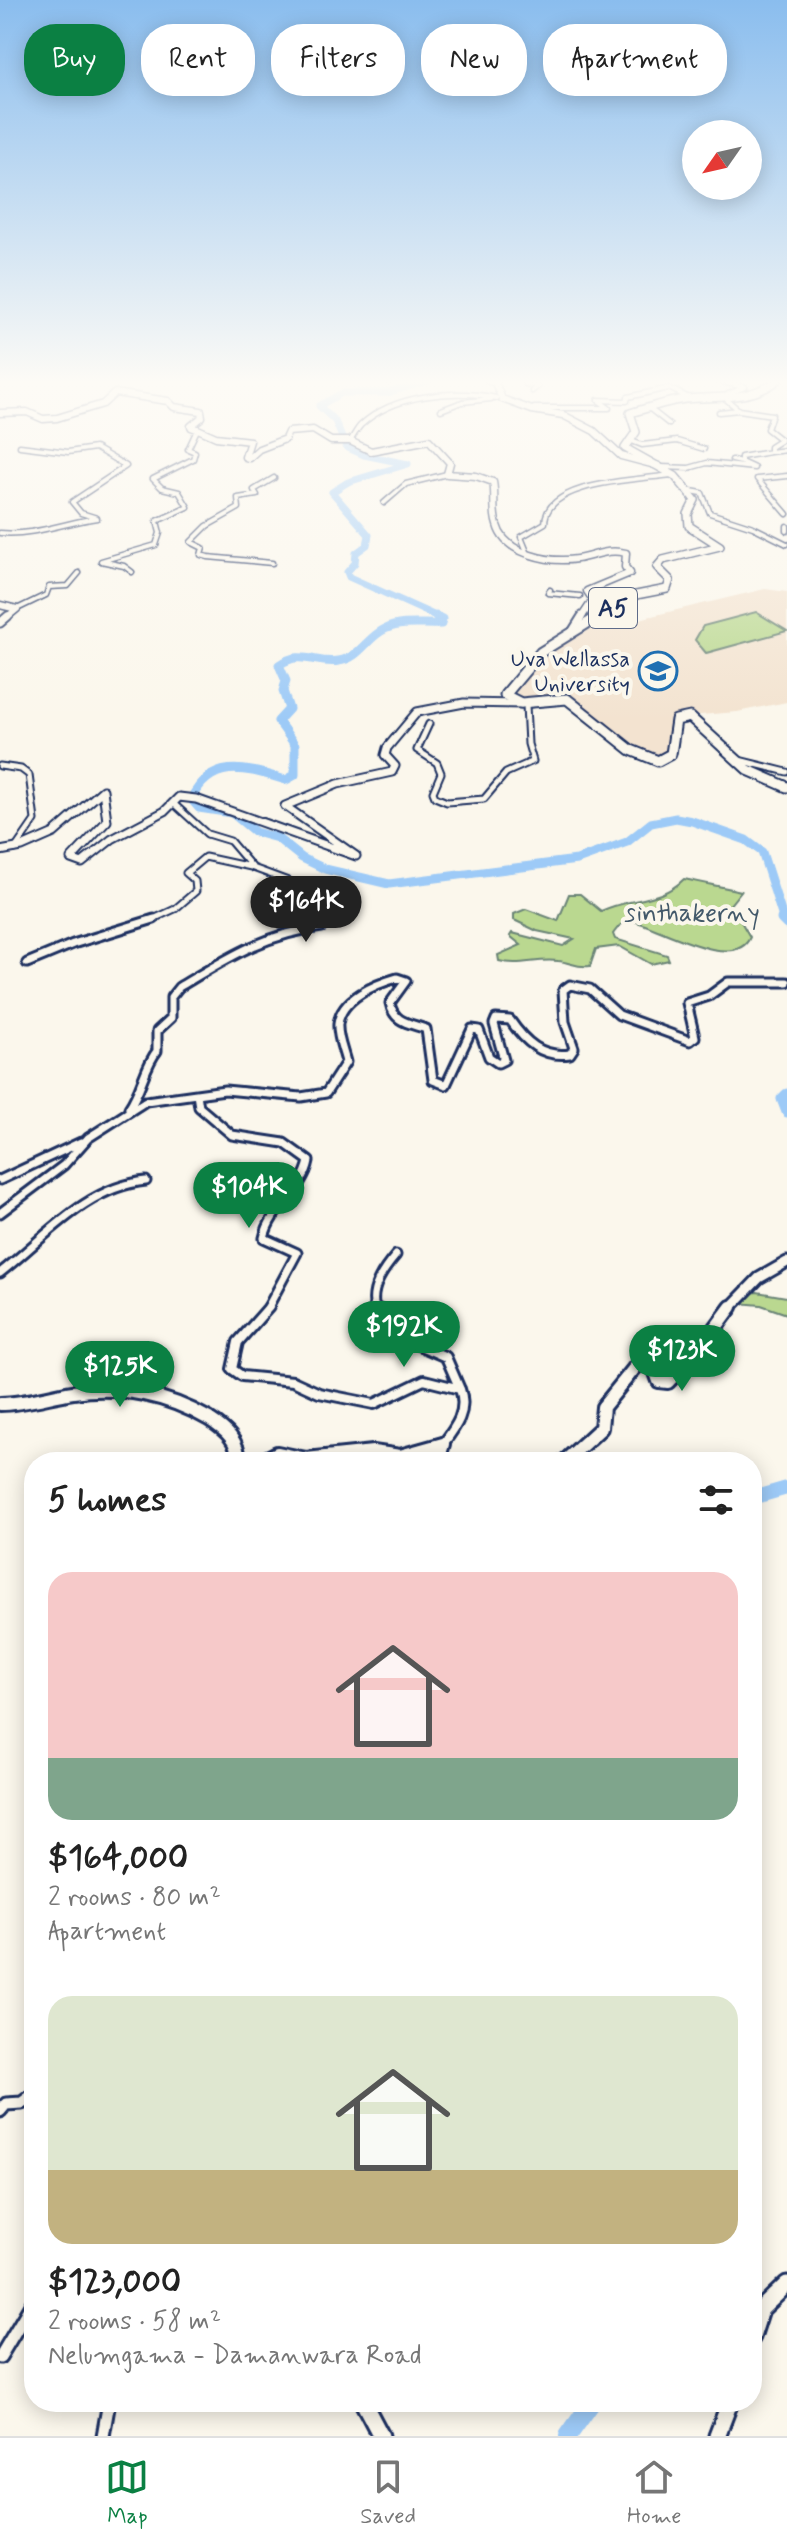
<!DOCTYPE html>
<html lang="en">
<head>
<meta charset="utf-8">
<style>
  :root { --surface:#fff; --page:#f2f2f2; --text:#222; --muted:#767676; --line:#e0e0e0; --accent:#0b8043 }
  body { margin:0; font-family:Mynerve,sans-serif; background:var(--page); color:var(--text); height:100vh; display:flex; flex-direction:column; font-size:30px; white-space:nowrap }
  * { box-sizing:border-box; margin:0 }
  p { font-size:26px; color:var(--muted) }
  .icon { flex:none; width:44px; height:44px; fill:none; stroke:currentColor; stroke-width:2; stroke-linecap:round; stroke-linejoin:round }
  .map { position:relative; flex:1; overflow:hidden }
  .side { position:absolute; left:24px; top:1452px; width:738px; height:960px; display:flex; flex-direction:column; background:var(--surface); border-radius:32px; box-shadow:0 4px 20px #0003 }
  .side>* { flex:none }
  .hud { position:absolute; left:24px; top:24px; width:740px; height:72px; display:flex; gap:16px }
  .needle { width:52px; rotate:236deg }
  .fabs { position:absolute; left:682px; top:120px; display:grid; gap:16px }
  .fabs a { display:grid; place-items:center; width:80px; height:80px; border-radius:50%; background:var(--surface); box-shadow:0 4px 20px #0003; font-size:40px }
  .price { position:absolute; translate:-50% -68px; padding:0 18px; border-radius:28px; background:var(--accent); color:#fff; font-size:26px; line-height:52px; filter:drop-shadow(0 2px 4px #0008) }
  .price::after { content:''; position:absolute; left:50%; top:48px; width:24px; height:18px; margin-left:-12px; background:inherit; clip-path:polygon(0 0,100% 0,50% 100%) }
  .price.on { background:#222; color:#fff }
  ul { padding:0; list-style:none }
  li { display:grid; align-content:center; gap:16px; height:424px; padding:0 24px }
  li span { display:grid; place-items:center; height:248px; border-radius:24px; color:#555 }
  li>.icon { margin-inline-start:auto }
  span .icon { width:144px; height:144px; fill:#fffc; stroke-width:1 }
  li b { font-size:34px }
  h2 { display:flex; justify-content:space-between; align-items:center; height:96px; padding:0 24px; font-size:34px }
  .chip { padding:0 28px; border-radius:32px; background:var(--surface); box-shadow:0 4px 20px #0003; font-size:28px; line-height:72px }
  .chip.on { background:var(--accent); color:#fff }
  .tabs { display:flex; justify-content:space-around; align-items:center; height:112px; border-top:2px solid var(--line); background:var(--surface); font-size:22px; color:var(--muted) }
  .tabs a { display:grid; justify-items:center; gap:4px }
  .tabs .on { color:var(--accent) }
  .map>svg:first-child { display:block }
</style>
</head>
<body>
<div class="map">
<svg width="787" height="2436" viewBox="0 0 787 2436">
  <rect width="100%" height="100%" fill="#fbf7ec"/>
  <filter id="ink" filterUnits="userSpaceOnUse"><feTurbulence type="fractalNoise" baseFrequency=".0125" numOctaves="2"/><feDisplacementMap in="SourceGraphic" scale="16" xChannelSelector="R" yChannelSelector="G"/><feConvolveMatrix kernelMatrix="1 2 1 2 8 2 1 2 1" color-interpolation-filters="sRGB"/></filter>
  <g filter="url(#ink)">
    <path fill="#f3e3d0" d="M 765,589 L 787,592 L 787,702 L 737,712 L 676,717 L 669,728 L 669,750 L 660,756 L 643,753 L 611,733 L 569,697 L 555,695 L 530,702 L 511,694 L 525,680 L 533,662 L 600,619 L 635,620 Z"/>
    <path fill="#bad890" stroke="#6a8477" stroke-width="2" d="M 756,612 L 787,631 L 706,653 L 695,640 L 703,626 Z
      M 684,879 L 741,891 L 725,911 L 740,920 L 750,937 C 735,973 657,926 633,921 C 623,920 618,927 613,934 L 615,939 L 667,955 L 669,960 L 651,964 L 619,946 L 596,949 L 590,966 C 577,968 570,962 558,961 C 537,958 519,967 499,961 L 498,955 L 521,945 L 510,936 L 512,933 L 563,946 L 574,939 L 537,931 L 514,920 L 514,914 L 526,909 L 558,921 L 569,894 L 580,894 L 601,911 C 630,897 660,903 684,879 Z
      M 757,1292 L 787,1297 L 787,1314 L 761,1305 L 738,1303 L 746,1294 Z"/>
    <g fill="none" stroke-linecap="round" stroke-linejoin="round">
      <path stroke="#9dcaf7" stroke-width="7" d="M 431,380 L 387,393 L 342,393 L 319,406 L 335,421 L 346,447 L 364,455 L 408,464 L 348,482 L 332,492 L 369,535 L 367,545 L 356,553 L 355,563 L 347,572 L 349,577 L 440,618"/>
      <path stroke="#9dcaf7" stroke-width="9" d="M 436,616 L 442,619 L 441,624 C 423,625 402,621 385,629 C 367,637 360,658 339,661 C 316,665 301,649 279,665 L 286,681 L 283,691 L 289,709 L 278,721 L 295,745 L 295,775 L 286,780 C 247,769 213,756 191,799 L 199,808 L 232,813 L 255,832 L 277,838 L 302,858 L 325,869 L 389,884 L 577,860 L 627,842 L 651,823 L 676,818 L 692,821 L 746,840 L 762,852 L 784,921"/>
      <path stroke="#9dcaf7" stroke-width="11" d="M 782,919 L 787,924
        M 787,1094 L 782,1099 L 787,1112"/>
      <path stroke="#9dcaf7" stroke-width="14" d="M 752,1498 L 787,1488"/>
      <path stroke="#9dcaf7" stroke-width="18" d="M 568,2436 L 592,2402"/>
      <defs>
        <path id="street-far4" d="M 714,380 L 745,387 L 728,394 L 733,396
          M 389,382 L 394,380
          M 525,384 L 538,386 L 532,391
          M 730,398 L 727,400 L 739,410 L 772,415 L 767,429 L 781,440 L 770,447 L 770,452 L 741,457 L 741,462 L 732,460
          M 534,408 L 609,408 L 598,400 L 627,401 L 628,397 L 669,388 L 691,399
          M 650,409 L 669,424
          M 441,410 L 462,402 L 491,399
          M 719,412 L 739,410
          M 629,440 L 642,445 L 677,441 L 704,449
          M 350,441 C 354,436 356,430 361,425 C 394,394 454,389 496,398
          M 770,452 L 787,450
          M 661,467 L 689,468 L 707,463 L 754,468 L 741,462
          M 787,476 L 757,479 L 787,514
          M 691,491 L 702,493 L 710,513 L 753,527 L 787,544
          M 384,503 L 406,484 L 447,474
          M 787,526 L 787,531
          M 0,533 C 33,536 64,523 97,518 L 81,513 L 72,502 L 126,466 L 95,448 L 68,452 L 20,446
          M 528,554 L 521,537 L 545,523 C 545,481 638,480 671,475
          M 272,563 L 208,557 L 201,555 L 203,548 L 191,542 L 207,526 L 239,508 L 238,498 L 257,495 L 254,490 L 274,478
          M 132,572 L 124,566 L 101,561 L 156,545 L 160,533 L 157,521 L 188,507 L 179,492 L 162,488 L 153,479 L 193,459 L 195,452 L 188,449 L 197,430 L 191,428
          M 550,590 L 548,593 L 580,596
          M 17,609 L 46,595 L 49,587 L 68,586 L 79,573"/>
        <path id="street-far3" d="M 429,724 L 417,750 L 437,763 L 441,773 L 433,792 L 435,797 L 447,802 L 484,799 L 506,773 L 533,761 L 528,744 L 526,705
          M 739,760 L 787,772
          M 0,766 L 21,769 L 29,775 L 35,820 L 15,849
          M 173,803 L 207,834 L 230,841 L 253,868 L 318,892 L 325,907 L 319,913 L 279,917 L 298,921
          M 149,921 L 175,909 L 196,891 L 195,881 L 186,873 L 205,857 L 251,867"/>
        <path id="street-far2" d="M 27,963 L 73,944 L 154,919
          M 197,1094 L 199,1107 L 232,1135 L 284,1143 L 309,1161 C 303,1192 271,1206 264,1238 L 297,1253 L 267,1309
          M 129,1108 C 142,1089 145,1065 157,1051 L 157,1031 L 171,1018 L 171,997 L 179,987 C 228,958 264,934 322,927 L 289,919
          M 0,1180 L 81,1142
          M 0,1213 L 64,1165 L 88,1138 L 146,1101 L 225,1090 L 301,1097 L 326,1093 L 346,1062 C 343,1050 337,1036 338,1024 C 341,998 376,984 397,978 L 406,981 L 390,1003 C 394,1023 409,1023 426,1029 L 433,1080 L 446,1085 L 472,1029 L 479,1030 L 489,1057 L 498,1063 L 504,1060 L 494,1024 L 496,1019 L 510,1020 C 525,1042 542,1058 570,1054 L 574,1048 L 565,1022 L 563,990 L 570,985 L 590,989 L 619,1015 L 690,1041 L 695,1037 L 687,1003 L 709,996 L 728,982 L 787,982
          M 0,1273 C 45,1238 86,1187 146,1181
          M 375,1309 C 369,1289 384,1269 396,1255"/>
        <path id="street-far1" d="M 269,1307 L 238,1342 L 232,1369 L 242,1376 L 293,1381 L 319,1393 L 374,1404 L 424,1380 L 460,1389 C 468,1411 456,1427 443,1444
          M 374,1307 L 411,1324 L 416,1344 L 446,1357 L 459,1387"/>
        <path id="street" d="M 0,2111 L 6,2104 L 22,2103 L 34,2094
          M 0,2357 L 34,2300
          M 103,2436 L 109,2402"/>
        <path id="secondary-far4" d="M 488,380 L 495,383 L 502,399 L 532,410 L 563,415 L 594,431 L 621,456 L 659,466
          M 0,413 L 27,412 L 43,419 L 57,418 L 103,404 L 115,393 L 168,401 L 174,407 L 201,411 L 202,417 L 191,426 L 216,437 L 250,441 L 245,457 L 249,458 L 259,449 L 285,439 L 288,432 L 313,430 L 331,441 L 350,441 L 371,451 L 429,440 L 450,463 L 447,474 L 476,476 L 493,482 C 496,496 492,511 497,525 C 505,555 551,563 577,559 C 595,556 608,548 626,553 L 625,567 L 630,573 L 587,591 L 593,600 L 581,618
          M 0,605 L 17,609 L 6,618"/>
        <path id="secondary-far3" d="M 0,623 L 8,616
          M 572,632 L 582,616
          M 0,851 L 22,847 L 54,833 L 103,790 L 107,821 L 71,859 L 82,863 L 112,839 L 165,811 L 179,797 L 196,799 L 356,856 L 285,806 L 338,784 L 392,772 L 395,766 L 385,755 L 387,748 L 417,712 L 464,703 L 521,704"/>
        <path id="secondary-far2" d="M 729,1309 L 759,1278 L 787,1262"/>
        <path id="secondary-far1" d="M 0,1404 C 25,1404 48,1396 73,1392 C 120,1385 168,1395 209,1419 C 226,1430 239,1441 239,1462
          M 260,1462 L 277,1453 L 306,1459 L 373,1452 L 400,1456 L 443,1444 L 440,1454 L 420,1462
          M 564,1462 L 601,1428 L 603,1407 L 637,1365 L 653,1364 L 659,1381 L 668,1382 L 703,1345 L 731,1307"/>
        <path id="secondary" d="M 752,2337 L 761,2309 L 787,2284
          M 363,2402 L 381,2436
          M 717,2436 L 730,2402"/>
        <path id="highway-far1" d="M 595,618 L 631,596 L 667,589 L 670,580 L 657,567 L 663,560 L 720,546 L 689,526 L 688,514 L 695,500 L 675,476 L 625,448 L 636,432 L 630,413 C 648,408 668,401 686,399 C 719,396 751,401 778,380"/>
        <path id="highway" d="M 599,616 L 541,652 L 505,695 L 521,703 L 567,699 L 631,750 L 658,761 L 671,754 L 676,720 L 690,717 L 748,770 L 787,787"/>
      </defs>
      <use href="#street-far4" stroke="#1b2f5e" stroke-width="7"/>
      <use href="#street-far3" stroke="#1b2f5e" stroke-width="9"/>
      <use href="#street-far2" stroke="#1b2f5e" stroke-width="13"/>
      <use href="#street-far1" stroke="#1b2f5e" stroke-width="14"/>
      <use href="#street" stroke="#1b2f5e" stroke-width="17"/>
      <use href="#secondary-far4" stroke="#1b2f5e" stroke-width="9"/>
      <use href="#secondary-far3" stroke="#1b2f5e" stroke-width="11"/>
      <use href="#secondary-far2" stroke="#1b2f5e" stroke-width="15"/>
      <use href="#secondary-far1" stroke="#1b2f5e" stroke-width="18"/>
      <use href="#secondary" stroke="#1b2f5e" stroke-width="21"/>
      <use href="#highway-far1" stroke="#1b2f5e" stroke-width="10"/>
      <use href="#highway" stroke="#1b2f5e" stroke-width="13"/>
      <use href="#street-far4" stroke="#fbf7ec" stroke-width="4"/>
      <use href="#street-far3" stroke="#fbf7ec" stroke-width="5"/>
      <use href="#street-far2" stroke="#fbf7ec" stroke-width="7"/>
      <use href="#street-far1" stroke="#fbf7ec" stroke-width="8"/>
      <use href="#street" stroke="#fbf7ec" stroke-width="11"/>
      <use href="#secondary-far4" stroke="#fbf7ec" stroke-width="6"/>
      <use href="#secondary-far3" stroke="#fbf7ec" stroke-width="7"/>
      <use href="#secondary-far2" stroke="#fbf7ec" stroke-width="9"/>
      <use href="#secondary-far1" stroke="#fbf7ec" stroke-width="12"/>
      <use href="#secondary" stroke="#fbf7ec" stroke-width="15"/>
      <use href="#highway-far1" stroke="#fbf7ec" stroke-width="7"/>
      <use href="#highway" stroke="#fbf7ec" stroke-width="9"/>
    </g>
  </g>
  <linearGradient id="sky" x2="0" y2="1"><stop stop-color="#8abdee"/><stop offset="0.53" stop-color="#fdfbf6"/><stop offset="1" stop-color="#fdfbf6" stop-opacity="0"/></linearGradient>
  <rect width="787" height="721" fill="url(#sky)"/>
  <defs>
    <symbol id="university-ring" viewBox="-11 -11 22 22"><circle r="9.5" fill="#fbf7ec" stroke="#1f6fb2" stroke-width="1.5"/><path d="M0-5L7-2L0 1L-7-2ZM-4 1L0 2.5L4 1V4Q0 6-4 4Z" fill="#1f6fb2"/></symbol>
  </defs>
  <g fill-rule="evenodd">
    <use href="#university-ring" x="636" y="649" width="44" height="44"/>
  </g>
  <g text-anchor="middle" stroke-width="8" stroke-linejoin="round" paint-order="stroke">
    <g font-size="22" fill="#1b2f5e" stroke="#fbf7ec" text-anchor="end">
      <text x="630" y="666">Uva Wellassa<tspan x="630" dy="25">University</tspan></text>
    </g>
    <rect fill="#fbf7ec" stroke="#5e6b89" stroke-width="2" x="589" y="588" width="48" height="40" rx="6"/>
    <g font-size="24" font-weight="bold" fill="#1b2f5e">
      <text x="613" y="616">A5</text>
    </g>
    <g font-size="26" fill="#43596a" stroke="#fbf7ec">
      <text x="692" y="921">sinthakerny</text>
    </g>
  </g>
</svg>
<div class="fabs">
<a><svg class="needle" viewBox="-14 -14 28 28"><path d="M0-13l5 13h-10z" fill="#e53935"/><path d="M0 13l5-13h-10z" fill="#767676"/></svg></a>
</div>
<b class="price on" style="left:306px;top:944px">$164K</b>
<b class="price" style="left:249px;top:1230px">$104K</b>
<b class="price" style="left:404px;top:1369px">$192K</b>
<b class="price" style="left:682px;top:1393px">$123K</b>
<b class="price" style="left:120px;top:1409px">$125K</b>
<div class="hud">
<a class="chip on">Buy</a>
<a class="chip">Rent</a>
<a class="chip">Filters</a>
<a class="chip">New</a>
<a class="chip">Apartment</a>
</div>
<section class="side">
<h2>5 homes<svg class="icon" aria-label="filters" viewBox="0 0 24 24"><path d="M4 7h16M4 17h16"/><circle cx="9" cy="7" r="2"/><circle cx="15" cy="17" r="2"/></svg></h2>
<ul>
<li><span style="background:linear-gradient(#f6c9c9 75%,#7fa58c 0)"><svg class="icon" aria-label="home" viewBox="0 0 24 24"><path d="M3 11l9-7 9 7M6 9v11h12V9"/></svg></span><div><b>$164,000</b><p>2 rooms · 80 m²</p><p>Apartment</p></div></li>
<li><span style="background:linear-gradient(#dfe7d0 70%,#c2b280 0)"><svg class="icon" aria-label="home" viewBox="0 0 24 24"><path d="M3 11l9-7 9 7M6 9v11h12V9"/></svg></span><div><b>$123,000</b><p>2 rooms · 58 m²</p><p>Nelumgama - Damanwara Road</p></div></li>
</ul>
</section>
</div>
<nav class="tabs">
<a class="on"><svg class="icon" aria-label="map" viewBox="0 0 24 24"><path d="M3 6l6-2 6 2 6-2v14l-6 2-6-2-6 2zM9 4v14M15 6v14"/></svg>Map</a>
<a><svg class="icon" aria-label="saved" viewBox="0 0 24 24"><path d="M7 4h10v16l-5-4-5 4z"/></svg>Saved</a>
<a><svg class="icon" aria-label="home" viewBox="0 0 24 24"><path d="M3 11l9-7 9 7M6 9v11h12V9"/></svg>Home</a>
</nav>
</body>
</html>
